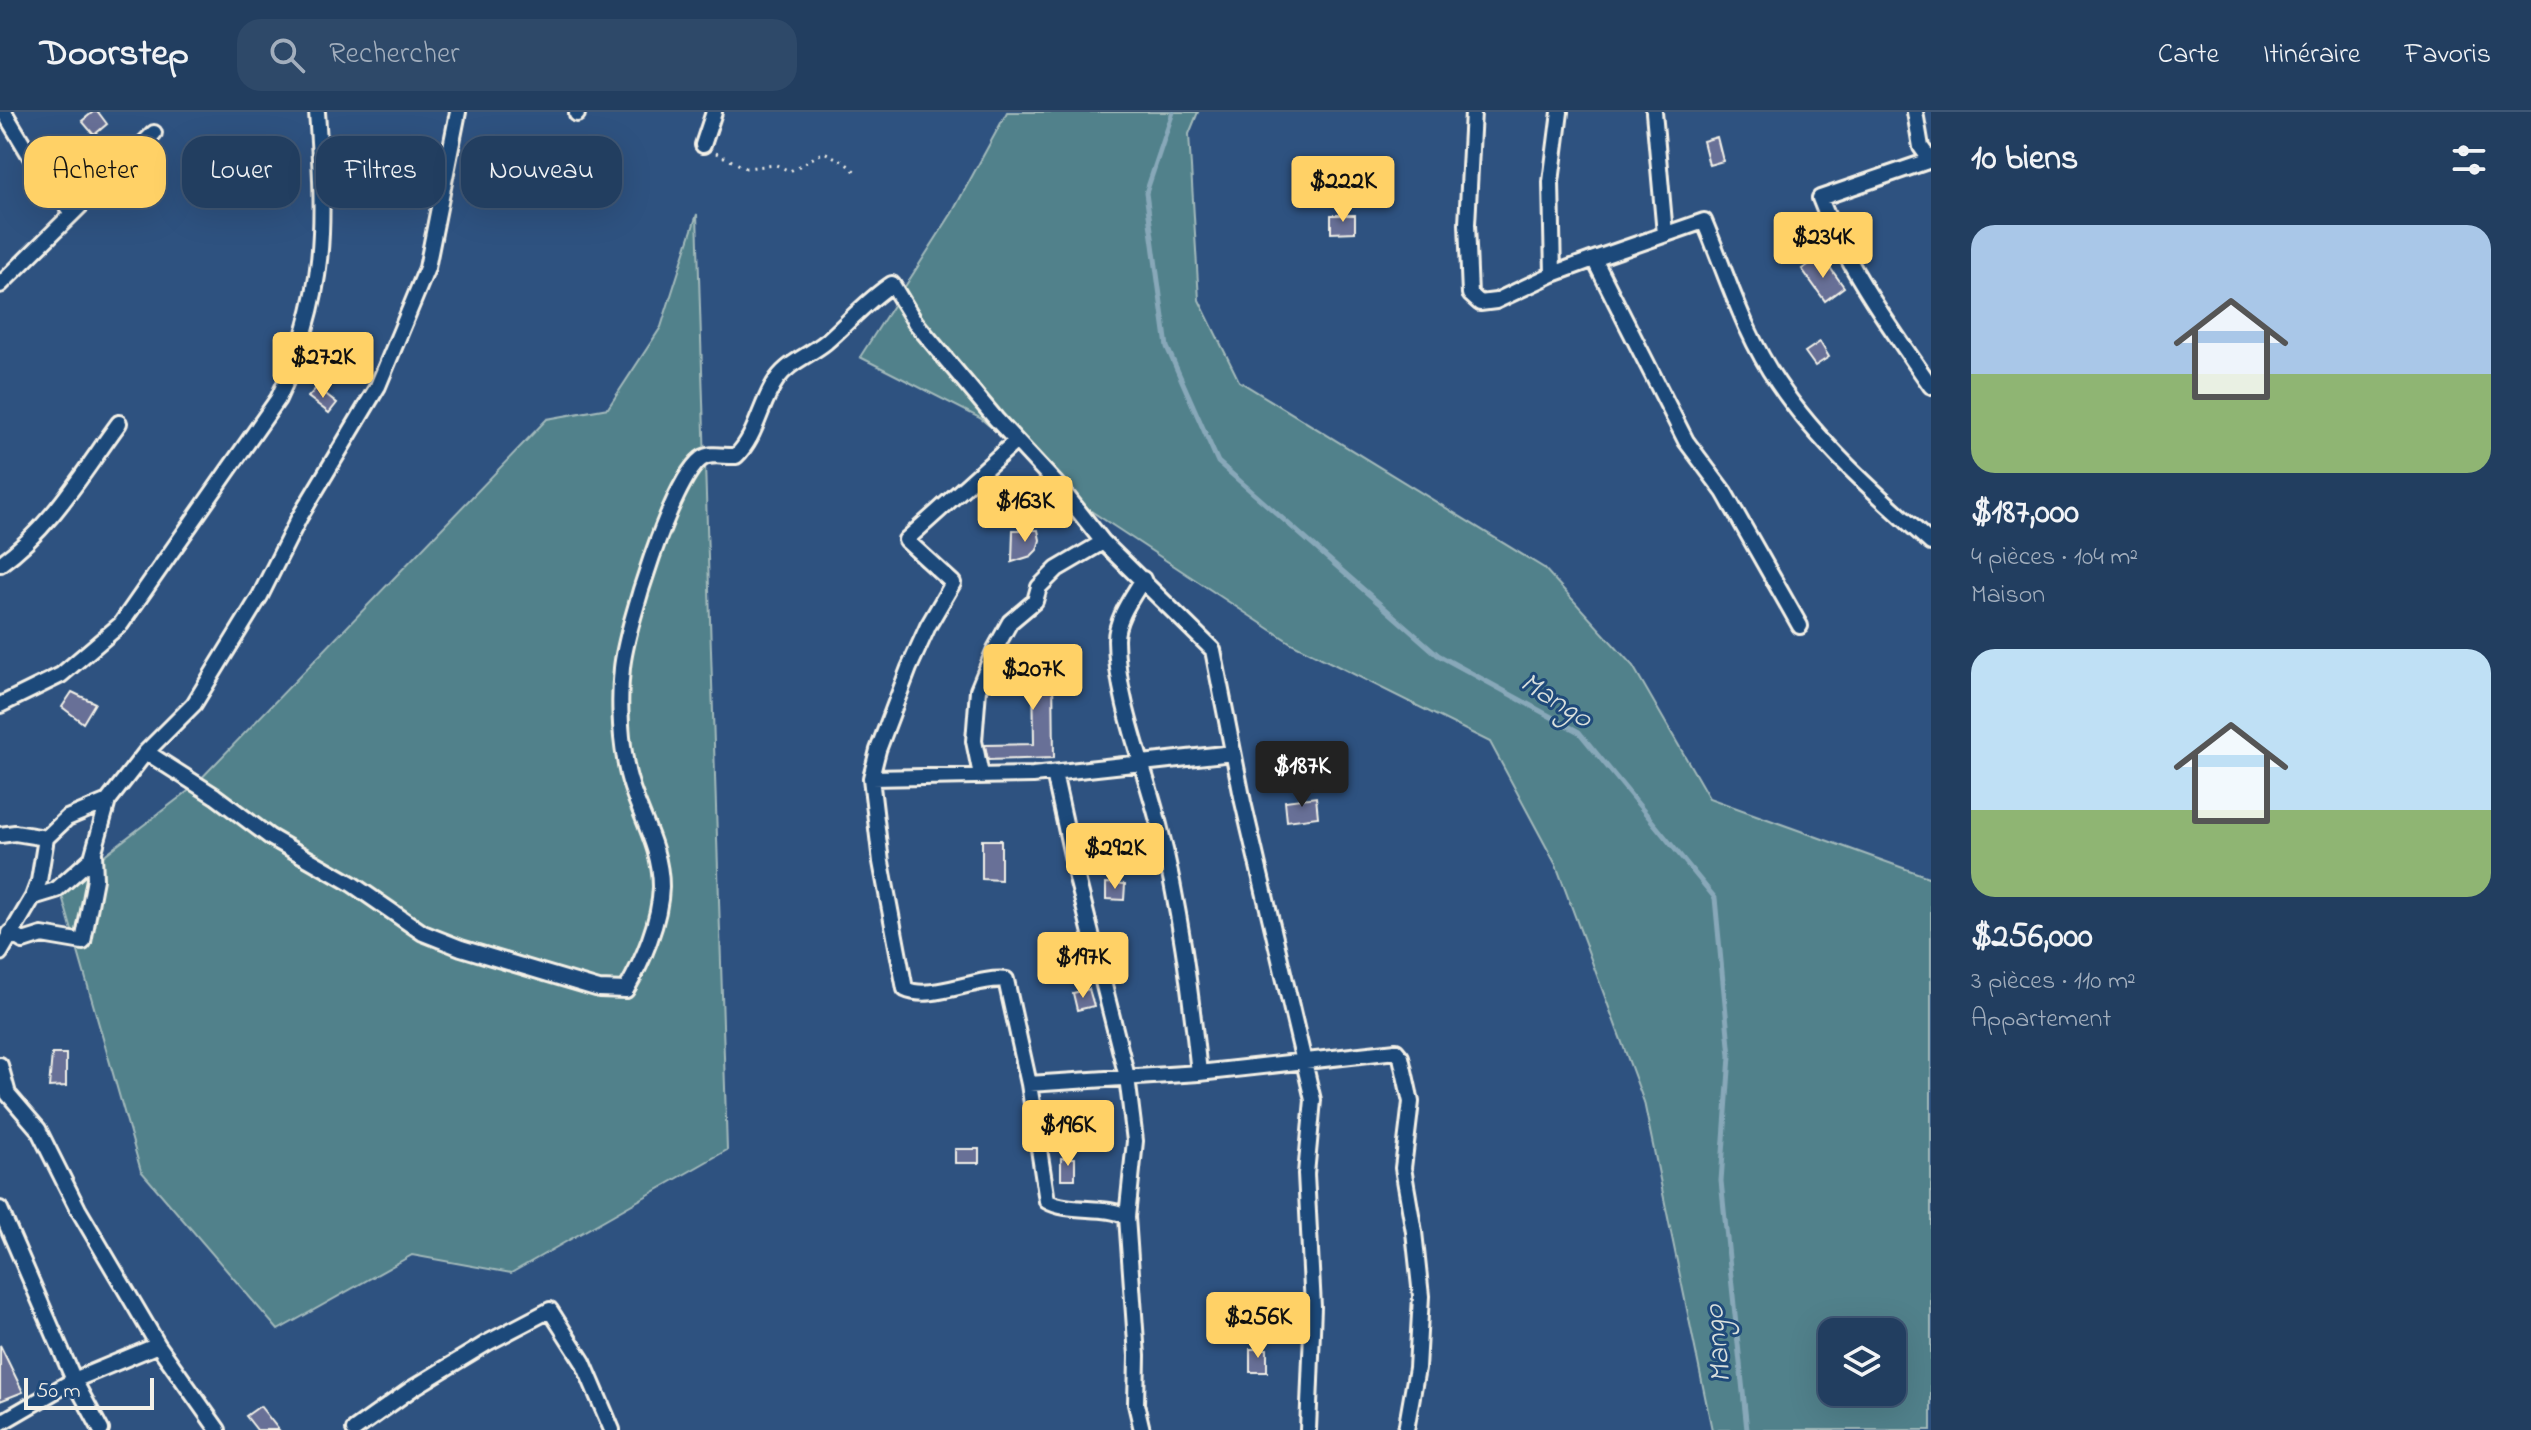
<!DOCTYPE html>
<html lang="fr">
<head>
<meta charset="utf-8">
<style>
  :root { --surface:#223e60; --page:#2e4969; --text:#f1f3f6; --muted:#a2aebd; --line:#3f5775; --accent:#ffd166 }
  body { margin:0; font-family:"Indie Flower",sans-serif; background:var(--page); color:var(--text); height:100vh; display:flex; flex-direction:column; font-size:30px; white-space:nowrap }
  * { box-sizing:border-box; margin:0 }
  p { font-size:26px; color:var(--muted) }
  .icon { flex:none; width:44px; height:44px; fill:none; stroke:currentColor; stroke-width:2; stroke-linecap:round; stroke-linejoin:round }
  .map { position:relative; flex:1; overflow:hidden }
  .side { display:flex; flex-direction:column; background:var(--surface); width:600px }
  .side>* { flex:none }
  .top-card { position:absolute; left:24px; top:24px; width:760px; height:72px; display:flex; gap:16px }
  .buttons { position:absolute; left:1818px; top:1206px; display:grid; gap:16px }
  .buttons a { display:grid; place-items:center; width:88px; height:88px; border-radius:16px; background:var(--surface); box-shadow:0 8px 32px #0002,0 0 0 2px var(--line); font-size:40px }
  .scale { position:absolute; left:24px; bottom:20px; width:130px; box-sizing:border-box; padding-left:8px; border:4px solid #f4f1e8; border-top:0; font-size:22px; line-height:28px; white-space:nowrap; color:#f4f1e8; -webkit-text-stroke:6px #1f4a7a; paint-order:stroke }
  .price { position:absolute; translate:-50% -68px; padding:0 18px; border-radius:8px; background:var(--accent); color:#111; font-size:26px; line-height:52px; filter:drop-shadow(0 2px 4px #0008) }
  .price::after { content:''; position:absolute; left:50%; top:48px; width:24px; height:18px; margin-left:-12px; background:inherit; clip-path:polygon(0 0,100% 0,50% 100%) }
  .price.on { background:#222; color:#fff }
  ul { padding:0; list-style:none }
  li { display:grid; align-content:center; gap:16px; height:424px; padding:0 40px }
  li span { display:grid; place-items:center; height:248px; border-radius:24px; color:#555 }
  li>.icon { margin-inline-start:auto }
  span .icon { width:144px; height:144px; fill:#fffc; stroke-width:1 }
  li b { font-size:34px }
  h2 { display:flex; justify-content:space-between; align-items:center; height:96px; padding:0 40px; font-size:34px }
  .pill { padding:0 28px; border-radius:24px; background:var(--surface); box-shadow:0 8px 32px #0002,0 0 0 2px var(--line); font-size:28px; line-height:72px }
  .pill.on { background:var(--accent); color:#111 }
  header { display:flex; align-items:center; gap:48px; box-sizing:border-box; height:112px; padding:0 40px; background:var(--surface); border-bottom:2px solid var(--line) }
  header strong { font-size:38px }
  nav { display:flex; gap:44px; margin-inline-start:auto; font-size:28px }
  .search { width:560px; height:72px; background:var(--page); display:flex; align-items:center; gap:20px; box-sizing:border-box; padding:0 28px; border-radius:24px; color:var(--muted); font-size:30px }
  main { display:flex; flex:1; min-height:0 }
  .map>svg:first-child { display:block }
</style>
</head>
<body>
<header>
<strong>Doorstep</strong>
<div class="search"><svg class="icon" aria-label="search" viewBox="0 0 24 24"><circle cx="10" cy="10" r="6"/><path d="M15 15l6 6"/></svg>Rechercher</div>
<nav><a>Carte</a><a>Itinéraire</a><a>Favoris</a></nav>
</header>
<main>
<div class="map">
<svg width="1931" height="1318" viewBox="0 0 1931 1318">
  <rect width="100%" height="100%" fill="#2e5280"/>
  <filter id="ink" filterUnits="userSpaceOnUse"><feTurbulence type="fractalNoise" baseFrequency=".0125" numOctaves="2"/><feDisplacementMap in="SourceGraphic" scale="16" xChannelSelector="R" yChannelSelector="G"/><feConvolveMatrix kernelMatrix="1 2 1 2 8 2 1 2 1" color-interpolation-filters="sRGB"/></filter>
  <g filter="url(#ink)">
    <path fill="#51818b" stroke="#a2b9ba" stroke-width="2" fill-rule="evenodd" d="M 1007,0 L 1198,0 L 1189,22 L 1199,188 L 1239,269 L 1544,456 L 1633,554 L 1709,686 L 1931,766 L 1931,1318 L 1712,1318 L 1644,990 L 1556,753 L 1490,630 L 1291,531 L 1091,399 L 980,306 L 860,245 L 952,101 ZM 1832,1220 L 1892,1220 L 1892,1280 L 1832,1280 Z
      M 697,102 L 727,1038 L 511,1161 L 412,1143 L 278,1218 L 141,1059 L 60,777 L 192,676 L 547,307 L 608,296 L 661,215 Z"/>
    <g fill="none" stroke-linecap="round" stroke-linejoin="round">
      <path stroke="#88a8b9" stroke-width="5" d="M 1173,0 L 1146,81 L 1167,235 L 1218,350 L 1438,543 L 1579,620 L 1715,786 L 1730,944 L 1721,1069 L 1747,1318"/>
    </g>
    <path fill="#687097" stroke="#f4f1e8" stroke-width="2" d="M 93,0 L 98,0 L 107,12 L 94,23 L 82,9 Z
      M 1717,25 L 1723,49 L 1709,53 L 1703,29 Z
      M 480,33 L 501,35 L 498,53 L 478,50 Z
      M 1331,103 L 1355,103 L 1355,120 L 1331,121 Z
      M 1816,148 L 1824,162 L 1831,157 L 1844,175 L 1825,189 L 1802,157 Z
      M 1820,230 L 1829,245 L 1815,254 L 1805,240 Z
      M 317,275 L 337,291 L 329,301 L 308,285 Z
      M 1013,418 L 1038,418 L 1040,428 L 1037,438 L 1031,444 L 1012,450 Z
      M 1007,539 L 1048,543 L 1047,560 L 1053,560 L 1054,646 L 988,648 L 985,633 L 1034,632 L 1033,556 L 1006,554 Z
      M 72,580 L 95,591 L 83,611 L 62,595 Z
      M 1316,685 L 1318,705 L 1287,709 L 1285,689 Z
      M 982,728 L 1001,728 L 1001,768 L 982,767 Z
      M 1106,771 L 1125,772 L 1124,788 L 1106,787 Z
      M 1089,877 L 1094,894 L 1077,898 L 1073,881 Z
      M 52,942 L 66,942 L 66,974 L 49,975 Z
      M 955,1037 L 979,1037 L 979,1051 L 955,1051 Z
      M 1061,1046 L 1075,1046 L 1075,1067 L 1061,1067 Z
      M 0,1233 L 23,1280 L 0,1289 Z
      M 1250,1237 L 1267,1237 L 1267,1260 L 1250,1260 Z
      M 260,1294 L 279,1318 L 257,1318 L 246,1304 Z"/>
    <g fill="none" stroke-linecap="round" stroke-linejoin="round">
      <defs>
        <path id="minor" d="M 4,0 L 37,55 L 72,101
          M 1473,0 L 1467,112 L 1470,182 L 1480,191 L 1496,189 L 1553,162
          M 1560,0 L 1551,70 L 1553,162 L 1594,147 L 1686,329 L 1724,380 L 1800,514
          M 1654,0 L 1665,122
          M 1915,0 L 1921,35 L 1931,49
          M 577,2 L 577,0
          M 703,33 L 714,0
          M 1931,48 L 1820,86 C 1845,153 1890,215 1931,274
          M 1594,147 L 1704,109 C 1727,163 1744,222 1778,271 C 1819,332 1877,383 1931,431
          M 0,173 L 154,21
          M 1016,329 L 906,428 L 953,471 L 928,514 L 909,556 L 878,638 L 871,666 L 881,750 L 905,877 C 931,890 978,864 1006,868 L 1029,972 L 1047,1089 C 1069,1102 1107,1092 1127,1105
          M 0,452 C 51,416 83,360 119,311
          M 1143,467 C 1133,484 1116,506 1116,528 C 1116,586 1145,656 1159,713 C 1180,795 1190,876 1199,961
          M 0,593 L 61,563 L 121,512 L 278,287 C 328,183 325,111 317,0
          M 146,640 L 215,684 L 270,725 L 352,772 L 423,821 L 461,836 L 599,877 L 626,878 C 643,849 660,809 661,775 C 661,728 631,692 625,647 C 620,619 619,584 622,556 C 626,516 671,370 701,347 C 711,340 724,345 736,344 C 757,324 760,291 777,267 C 789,250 810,243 826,230 C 848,211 867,188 892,172 L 915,210 L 996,307 L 1062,378 L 1103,430 L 1213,538 L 1243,690 L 1313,988 L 1306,1062 L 1313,1195 L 1308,1318
          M 1054,661 L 1077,766 L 1127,965 L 1135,1029 L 1127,1105 L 1137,1244 L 1136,1292 L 1142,1318
          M 981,663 L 974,629 L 978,578 L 995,537 L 1010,510 L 1035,489 L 1039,475 L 1057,457 L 1103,430
          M 871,666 L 1033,663 L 1233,641
          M 0,723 L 15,721 L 46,726
          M 33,785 L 56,778 L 92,746 L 108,689 L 146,640 L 194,592 L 260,484 L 299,406 L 378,274 L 427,156 L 458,0
          M 10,821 L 23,829 L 42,823 L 83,830 L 95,767 L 94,741
          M 0,841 L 33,785 L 39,769 L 46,726 L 67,706 L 108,689
          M 0,953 L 8,982 L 38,1017 L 78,1097 L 158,1233 L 218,1318
          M 1029,972 L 1199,961 L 1396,939 L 1401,945 L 1411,990 L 1403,1056 L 1414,1120 L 1421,1184 L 1417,1256 L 1406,1318
          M 0,1097 L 74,1268 L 101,1318
          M 0,1311 L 74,1268 L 158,1233
          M 354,1318 L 413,1276 L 487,1231 L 550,1198 L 583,1250 L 612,1318"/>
      </defs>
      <use href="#minor" stroke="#f4f1e8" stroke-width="20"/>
      <path stroke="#f4f1e8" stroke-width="3" stroke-dasharray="2 6" stroke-linecap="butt" d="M 716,41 L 746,56 L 776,53 L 790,59 L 824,40 L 844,50 L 858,62"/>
      <use href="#minor" stroke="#1f4a7a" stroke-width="14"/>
    </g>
  </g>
  <g text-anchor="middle" stroke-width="6" stroke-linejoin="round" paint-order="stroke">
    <g font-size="30" font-style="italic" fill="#d9dfdc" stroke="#1f4a7a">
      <text transform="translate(1557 587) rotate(32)" y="10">Mango</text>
      <text transform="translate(1716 1232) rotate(-96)" y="10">Mango</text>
    </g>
  </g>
</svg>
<div class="buttons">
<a><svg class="icon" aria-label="layers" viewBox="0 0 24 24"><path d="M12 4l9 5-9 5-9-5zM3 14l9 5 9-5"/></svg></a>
</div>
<div class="scale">50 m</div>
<b class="price" style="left:1343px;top:112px">$222K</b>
<b class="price" style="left:1823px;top:168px">$234K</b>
<b class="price" style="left:323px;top:288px">$272K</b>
<b class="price" style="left:1025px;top:432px">$163K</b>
<b class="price" style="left:1033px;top:600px">$207K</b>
<b class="price on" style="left:1302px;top:697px">$187K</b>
<b class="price" style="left:1115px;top:779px">$292K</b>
<b class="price" style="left:1083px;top:888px">$197K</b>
<b class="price" style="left:1068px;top:1056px">$196K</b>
<b class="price" style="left:1258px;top:1248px">$256K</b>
<div class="top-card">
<a class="pill on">Acheter</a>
<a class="pill">Louer</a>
<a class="pill">Filtres</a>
<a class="pill">Nouveau</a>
</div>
</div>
<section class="side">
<h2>10 biens<svg class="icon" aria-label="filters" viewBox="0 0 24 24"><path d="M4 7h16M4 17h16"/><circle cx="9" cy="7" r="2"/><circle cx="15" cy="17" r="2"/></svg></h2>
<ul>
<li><span style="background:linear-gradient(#a9c7e8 60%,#8fb573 0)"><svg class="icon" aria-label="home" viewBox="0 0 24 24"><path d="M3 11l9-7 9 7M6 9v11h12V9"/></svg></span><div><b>$187,000</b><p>4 pièces · 104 m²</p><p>Maison</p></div></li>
<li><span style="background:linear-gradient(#bfe0f5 65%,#8fb573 0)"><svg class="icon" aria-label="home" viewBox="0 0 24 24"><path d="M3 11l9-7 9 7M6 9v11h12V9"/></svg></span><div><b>$256,000</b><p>3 pièces · 110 m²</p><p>Appartement</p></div></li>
</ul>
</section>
</main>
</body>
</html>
